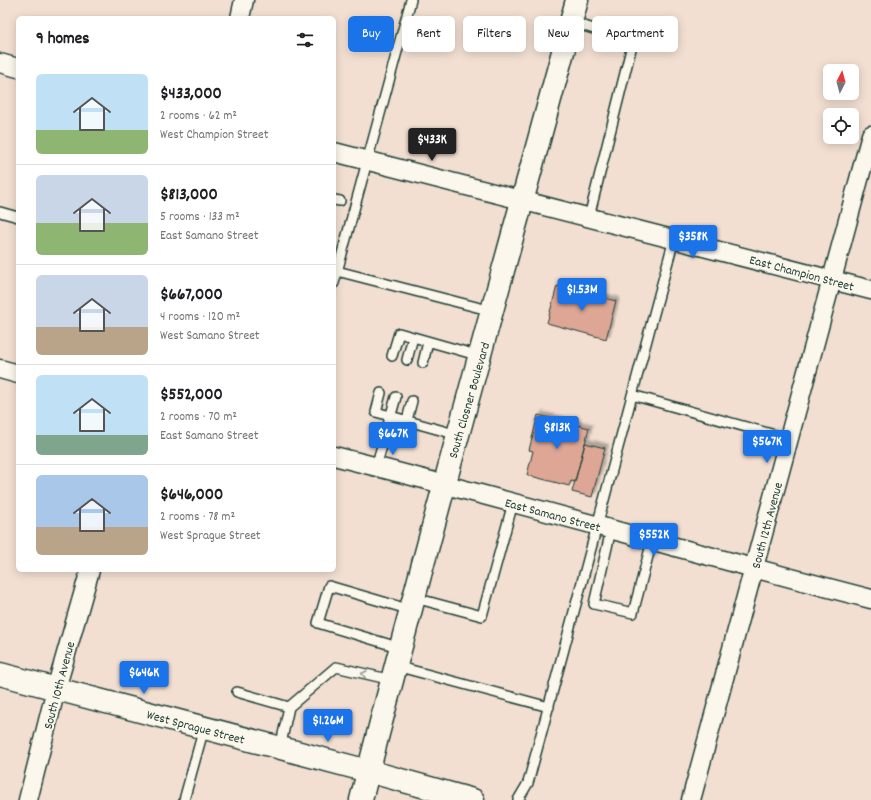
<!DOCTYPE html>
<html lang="en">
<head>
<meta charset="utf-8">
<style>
  :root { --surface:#fff; --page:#f6f6f6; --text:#202124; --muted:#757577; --line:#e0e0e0; --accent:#1a73e8 }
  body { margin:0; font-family:Dekko,sans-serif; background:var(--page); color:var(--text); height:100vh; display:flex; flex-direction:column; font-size:15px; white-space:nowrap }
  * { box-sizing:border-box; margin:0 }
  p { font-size:13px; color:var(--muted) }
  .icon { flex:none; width:22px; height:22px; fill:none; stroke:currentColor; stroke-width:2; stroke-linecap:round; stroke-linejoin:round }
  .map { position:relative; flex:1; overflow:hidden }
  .panel { position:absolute; left:16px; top:16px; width:320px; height:556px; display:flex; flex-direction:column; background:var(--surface); border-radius:6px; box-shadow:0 2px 10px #0003 }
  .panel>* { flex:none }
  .hud { position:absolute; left:348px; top:16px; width:380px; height:36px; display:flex; gap:8px }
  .needle { width:26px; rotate:6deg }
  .controls { position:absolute; left:823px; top:64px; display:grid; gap:8px }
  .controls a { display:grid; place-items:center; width:36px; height:36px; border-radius:6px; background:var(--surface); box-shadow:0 2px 10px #0003; font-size:20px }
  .price { position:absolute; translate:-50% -34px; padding:0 9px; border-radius:4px; background:var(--accent); color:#fff; font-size:13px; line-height:26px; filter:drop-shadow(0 1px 2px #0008) }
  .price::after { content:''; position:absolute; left:50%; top:24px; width:12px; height:9px; margin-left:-6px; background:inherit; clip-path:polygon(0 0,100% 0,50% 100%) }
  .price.on { background:#222; color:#fff }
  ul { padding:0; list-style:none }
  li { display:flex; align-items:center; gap:12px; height:100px; padding:0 20px }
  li+li { border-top:1px solid var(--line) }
  li span { display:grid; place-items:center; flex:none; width:112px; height:80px; border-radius:6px; color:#555 }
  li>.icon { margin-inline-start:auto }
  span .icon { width:48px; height:48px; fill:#fffc; stroke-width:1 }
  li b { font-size:17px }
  h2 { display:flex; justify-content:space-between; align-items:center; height:48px; padding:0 20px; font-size:17px }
  .tag { padding:0 14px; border-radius:6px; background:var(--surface); box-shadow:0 2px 10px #0003; font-size:14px; line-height:36px }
  .tag.on { background:var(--accent); color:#fff }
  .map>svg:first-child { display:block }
</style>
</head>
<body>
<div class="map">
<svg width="871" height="800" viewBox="0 0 871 800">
  <defs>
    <filter id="shadow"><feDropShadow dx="3.5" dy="-3.5" stdDeviation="1" flood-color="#0004"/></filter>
  </defs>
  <rect width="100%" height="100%" fill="#f2dfd2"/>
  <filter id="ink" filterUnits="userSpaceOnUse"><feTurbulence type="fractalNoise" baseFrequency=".025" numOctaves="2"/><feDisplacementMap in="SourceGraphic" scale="8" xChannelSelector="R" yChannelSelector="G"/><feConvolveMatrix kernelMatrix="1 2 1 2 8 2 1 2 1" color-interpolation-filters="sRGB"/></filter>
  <g filter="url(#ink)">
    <path fill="#dda695" stroke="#1f3d34" filter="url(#shadow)" d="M 557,286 L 616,301 L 606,339 L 547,323 Z
      M 538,415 L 589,428 L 575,482 L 571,481 L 569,486 L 527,475 L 533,451 L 529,450 Z
      M 585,443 L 605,448 L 592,497 L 572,492 Z"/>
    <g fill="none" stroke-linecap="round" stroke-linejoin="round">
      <defs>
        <path id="service" d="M 571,22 L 633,41 L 589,217
          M 334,200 L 340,201
          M 0,212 L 18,217
          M 337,271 L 492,311
          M 334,283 L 411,0
          M 392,356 L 399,333 L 480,356
          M 407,360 L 413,337
          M 423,363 L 428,342
          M 381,393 L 376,412 L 458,435
          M 632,395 L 789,439
          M 407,420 L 412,401
          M 376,467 L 396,397
          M 611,530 L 594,604 L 633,613 L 652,541
          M 415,598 L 482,616 L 513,503
          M 401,648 L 318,623 L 329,586 L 411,610
          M 396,666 L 549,707
          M 237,692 L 289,707
          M 280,748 L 289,707 L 336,667 L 392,680
          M 184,800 L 204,728
          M 518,800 L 528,783 L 674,239"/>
        <path id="minor" d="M 240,18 L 244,0
          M 0,63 L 18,68
          M 334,152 L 871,290
          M 0,369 L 18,374
          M 334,456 C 514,501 692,553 871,599
          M 28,800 L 56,689 L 90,570
          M 691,800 L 871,135"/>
        <path id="tertiary" d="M 0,674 L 368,771 L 473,800"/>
        <path id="primary" d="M 361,800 C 429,532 505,267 577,0"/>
      </defs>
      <use href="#service" stroke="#1f3d34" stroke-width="12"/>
      <use href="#minor" stroke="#1f3d34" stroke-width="21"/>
      <use href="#tertiary" stroke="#1f3d34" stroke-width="25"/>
      <use href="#primary" stroke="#1f3d34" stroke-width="25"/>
      <use href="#service" stroke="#fbf7ec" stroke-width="9"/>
      <use href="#minor" stroke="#fbf7ec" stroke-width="18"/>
      <use href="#tertiary" stroke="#fbf7ec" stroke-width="22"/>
      <use href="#primary" stroke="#fbf7ec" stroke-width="22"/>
    </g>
    <defs><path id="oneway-chevron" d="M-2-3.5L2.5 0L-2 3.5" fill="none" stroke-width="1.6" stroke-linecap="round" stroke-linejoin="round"/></defs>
    <use stroke="#8d9a90" href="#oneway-chevron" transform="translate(364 674) rotate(-167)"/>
  </g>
  <g text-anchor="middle" stroke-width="4" stroke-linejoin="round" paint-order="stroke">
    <g font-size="13" fill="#1f3d34" stroke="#fbf7ec">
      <text transform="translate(802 272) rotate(15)" y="5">East Champion Street</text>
      <text transform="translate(468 400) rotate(-74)" y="5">South Closner Boulevard</text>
      <text transform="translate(553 514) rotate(15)" y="5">East Samano Street</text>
      <text transform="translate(766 525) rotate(-75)" y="5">South 12th Avenue</text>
      <text transform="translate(58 685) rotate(-75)" y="5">South 10th Avenue</text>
      <text transform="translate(196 726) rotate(15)" y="5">West Sprague Street</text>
    </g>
  </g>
</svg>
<div class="controls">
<a><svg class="needle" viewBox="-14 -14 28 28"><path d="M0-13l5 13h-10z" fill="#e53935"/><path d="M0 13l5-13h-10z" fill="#757577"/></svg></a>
<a><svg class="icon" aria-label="locate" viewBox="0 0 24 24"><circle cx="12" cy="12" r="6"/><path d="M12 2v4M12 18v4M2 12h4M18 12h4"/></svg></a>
</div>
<b class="price on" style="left:432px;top:162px">$433K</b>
<b class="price" style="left:693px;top:259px">$358K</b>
<b class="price" style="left:582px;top:312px">$1.53M</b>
<b class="price" style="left:557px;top:450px">$813K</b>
<b class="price" style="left:393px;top:456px">$667K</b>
<b class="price" style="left:767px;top:464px">$567K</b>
<b class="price" style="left:654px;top:557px">$552K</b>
<b class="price" style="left:144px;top:695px">$646K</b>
<b class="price" style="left:328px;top:743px">$1.26M</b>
<div class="hud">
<a class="tag on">Buy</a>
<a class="tag">Rent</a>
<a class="tag">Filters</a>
<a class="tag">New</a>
<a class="tag">Apartment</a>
</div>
<section class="panel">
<h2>9 homes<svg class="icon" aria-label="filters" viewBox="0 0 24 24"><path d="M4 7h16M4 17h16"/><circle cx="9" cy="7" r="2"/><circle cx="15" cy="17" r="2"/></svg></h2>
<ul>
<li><span style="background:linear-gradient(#bfe0f5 70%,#8fb573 0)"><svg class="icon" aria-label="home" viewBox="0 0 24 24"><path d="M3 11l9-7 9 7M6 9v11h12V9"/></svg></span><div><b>$433,000</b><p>2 rooms · 62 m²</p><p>West Champion Street</p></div></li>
<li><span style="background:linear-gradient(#c9d6e8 60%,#8fb573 0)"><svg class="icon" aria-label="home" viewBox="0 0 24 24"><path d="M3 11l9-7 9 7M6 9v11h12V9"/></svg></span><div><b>$813,000</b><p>5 rooms · 133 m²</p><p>East Samano Street</p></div></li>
<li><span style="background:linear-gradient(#c9d6e8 65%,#b9a48a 0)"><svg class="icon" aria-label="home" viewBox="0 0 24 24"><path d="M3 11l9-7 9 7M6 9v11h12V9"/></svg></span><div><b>$667,000</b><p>4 rooms · 120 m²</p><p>West Samano Street</p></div></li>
<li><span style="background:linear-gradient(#bfe0f5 75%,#7fa58c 0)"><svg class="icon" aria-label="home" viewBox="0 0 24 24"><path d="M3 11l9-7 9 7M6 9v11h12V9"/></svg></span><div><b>$552,000</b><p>2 rooms · 70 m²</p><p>East Samano Street</p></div></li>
<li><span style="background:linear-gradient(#a9c7e8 65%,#b9a48a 0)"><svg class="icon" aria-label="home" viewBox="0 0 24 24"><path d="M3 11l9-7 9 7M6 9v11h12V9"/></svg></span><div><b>$646,000</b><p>2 rooms · 78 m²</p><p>West Sprague Street</p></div></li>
</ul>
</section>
</div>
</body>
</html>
